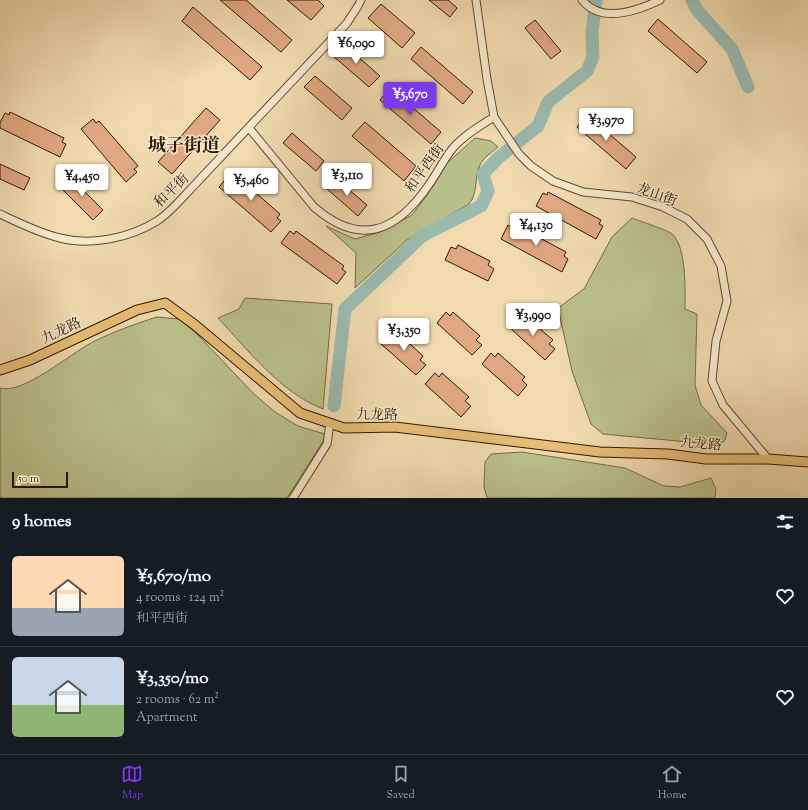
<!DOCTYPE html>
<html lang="en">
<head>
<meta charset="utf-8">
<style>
  :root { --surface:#171b24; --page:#20242c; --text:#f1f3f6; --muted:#9ea1a6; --line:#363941; --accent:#7c3aed }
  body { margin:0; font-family:"Sorts Mill Goudy","Noto Serif SC",serif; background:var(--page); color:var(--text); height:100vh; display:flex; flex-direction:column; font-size:15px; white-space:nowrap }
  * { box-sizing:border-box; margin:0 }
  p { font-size:13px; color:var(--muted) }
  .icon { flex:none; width:22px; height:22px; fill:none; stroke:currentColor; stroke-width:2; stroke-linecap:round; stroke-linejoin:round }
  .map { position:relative; height:498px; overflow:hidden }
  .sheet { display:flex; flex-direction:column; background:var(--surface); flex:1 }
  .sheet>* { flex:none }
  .scale { position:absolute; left:12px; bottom:10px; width:56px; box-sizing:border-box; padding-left:4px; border:2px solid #301604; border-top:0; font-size:11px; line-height:14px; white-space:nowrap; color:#301604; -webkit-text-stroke:3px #f5e7ca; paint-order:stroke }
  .price { position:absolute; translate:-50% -34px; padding:0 9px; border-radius:4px; background:#fff; color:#222; font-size:13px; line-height:26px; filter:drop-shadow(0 1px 2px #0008) }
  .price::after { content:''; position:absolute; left:50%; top:24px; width:12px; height:9px; margin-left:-6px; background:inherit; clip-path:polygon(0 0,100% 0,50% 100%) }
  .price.on { background:var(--accent); color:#fff }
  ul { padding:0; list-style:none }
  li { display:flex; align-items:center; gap:12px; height:100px; padding:0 12px }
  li+li { border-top:1px solid var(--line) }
  li span { display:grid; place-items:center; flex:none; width:112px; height:80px; border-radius:6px; color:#555 }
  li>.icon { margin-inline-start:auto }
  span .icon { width:48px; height:48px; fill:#fffc; stroke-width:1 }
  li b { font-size:17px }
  h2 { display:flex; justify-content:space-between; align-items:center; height:48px; padding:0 12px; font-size:17px }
  .menu { display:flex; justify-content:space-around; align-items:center; height:56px; border-top:1px solid var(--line); background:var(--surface); font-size:11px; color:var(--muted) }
  .menu a { display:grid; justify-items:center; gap:2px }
  .menu .on { color:var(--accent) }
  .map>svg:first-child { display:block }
</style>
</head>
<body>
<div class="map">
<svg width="808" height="498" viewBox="0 0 808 498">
  <rect width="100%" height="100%" fill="#f0daae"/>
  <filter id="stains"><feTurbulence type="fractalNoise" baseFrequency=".005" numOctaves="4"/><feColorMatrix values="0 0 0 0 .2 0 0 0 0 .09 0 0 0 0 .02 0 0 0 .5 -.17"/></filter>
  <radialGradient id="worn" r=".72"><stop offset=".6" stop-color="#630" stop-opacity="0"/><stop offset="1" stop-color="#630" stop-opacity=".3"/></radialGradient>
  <path fill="#bac08a" stroke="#756b47" d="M 475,138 L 491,141 L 498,147 C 492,152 483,158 480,165 C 474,178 478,194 469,204 L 407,240 L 355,288 L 356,253 L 326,226 L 355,239 L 380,232 L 412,215 L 428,194 L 446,164 Z
    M 632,218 C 639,221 668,230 672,234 C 687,247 685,291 685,309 L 697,314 L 695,385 L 701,405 L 727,433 L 725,440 L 720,445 L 603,434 L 591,424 L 572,371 L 558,308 L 584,289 L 612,237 Z
    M 245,298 L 332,304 L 323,409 C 280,392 249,351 218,318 L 239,309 Z
    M 157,317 L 179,319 L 197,334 L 253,393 L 275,412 L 298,426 L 328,435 L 322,443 L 287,498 L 0,498 L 0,388 C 22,395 70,354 91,343 C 112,332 135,324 157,317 Z
    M 522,452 L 625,468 L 664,486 L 680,487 L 711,478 L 716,489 L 715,498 L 487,498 L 484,487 L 485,462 L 491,454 Z"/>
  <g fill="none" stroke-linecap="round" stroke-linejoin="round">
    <path stroke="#9bbab0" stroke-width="13" d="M 692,0 L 697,10 L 732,49 L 748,87
      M 334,406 L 345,309 L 422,236 L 481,206 L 488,191 L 483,174 L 498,158 L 538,126 L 548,102 L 587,71 L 593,57 L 592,32 L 596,0"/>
  </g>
  <path fill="#e0a880" stroke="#301604" d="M 220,0 L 246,0 L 292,40 L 281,52 Z
    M 287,0 L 318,0 L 324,6 L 311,20 Z
    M 429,0 L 448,0 L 457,8 L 450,17 Z
    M 381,4 L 415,33 L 402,48 L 368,18 Z
    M 193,7 L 262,67 L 250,80 L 182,21 Z
    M 658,19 L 707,62 L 697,73 L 648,31 Z
    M 535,20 L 561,51 L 551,59 L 525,28 Z
    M 342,43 L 380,76 L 369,87 L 332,55 Z
    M 421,47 L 473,92 L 463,104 L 411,59 Z
    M 315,76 L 352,108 L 342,120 L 304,87 Z
    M 390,88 L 441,132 L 431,144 L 380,100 Z
    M 206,108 L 220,120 L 172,174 L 158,162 Z
    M 10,112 L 64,138 L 62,142 L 66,144 L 60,157 L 0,128 L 0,123 L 5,113 L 9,115 Z
    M 587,115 L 636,157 L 626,169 L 577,127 Z
    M 93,119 L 96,123 L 99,121 L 138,166 L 134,169 L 137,172 L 126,182 L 81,129 Z
    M 365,122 L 416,166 L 404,181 L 352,136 Z
    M 292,133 L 324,161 L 316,171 L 283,143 Z
    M 0,164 L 30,178 L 24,190 L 0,179 Z
    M 229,175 L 232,178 L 235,175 L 280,214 L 277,218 L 281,221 L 271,232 L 219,187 Z
    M 70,177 L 103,210 L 93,220 L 60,187 Z
    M 335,178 L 367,205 L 358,216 L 326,188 Z
    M 548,192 L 601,220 L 599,224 L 603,226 L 596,239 L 536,206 L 543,193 L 547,195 Z
    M 514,224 L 566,252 L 564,256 L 568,259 L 562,272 L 501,239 L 508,225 L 512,228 Z
    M 290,231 L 294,234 L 296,231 L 344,266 L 342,269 L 346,272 L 337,284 L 281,243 Z
    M 458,245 L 490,261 L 488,265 L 494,269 L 488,281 L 445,260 L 451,247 L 456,249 Z
    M 446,312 L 450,316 L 453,312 L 480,336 L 476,340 L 482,345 L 472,355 L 437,323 Z
    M 519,317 L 523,320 L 526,317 L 553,340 L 549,344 L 555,349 L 545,360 L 509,327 Z
    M 390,332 L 394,336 L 397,332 L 423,356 L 420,360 L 426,365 L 416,375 L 380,343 Z
    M 491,353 L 495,357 L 498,353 L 525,377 L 522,380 L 527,385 L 518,396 L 482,364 Z
    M 435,373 L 439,377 L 442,373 L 469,397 L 465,401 L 471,406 L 461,417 L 425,384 Z"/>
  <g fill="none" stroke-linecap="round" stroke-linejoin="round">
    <defs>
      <path id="minor" d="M 476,0 L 487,79 L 494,117 L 519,154 L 531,166 L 553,181 L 583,192 L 632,197 L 663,207 L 687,219 L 707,239 L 721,266 L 727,301 L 716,341 L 712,381 L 723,405 L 768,459
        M 582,0 C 601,24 637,11 660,0
        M 249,128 L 314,207 C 360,247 396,232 428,186 C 437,174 443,160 453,148 C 464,135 480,126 494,117
        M 0,214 C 19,223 39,233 60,238 C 91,246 130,238 157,221 C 168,214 177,204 186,194 L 347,23 L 358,6 L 361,0
        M 293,498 L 327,444 L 330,423"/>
      <path id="major" d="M 0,370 L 30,360 L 137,310 L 165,303 L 195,325 L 300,413 L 344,428 L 395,427 L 600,452 L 668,454 L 706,459 L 768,459 L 808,462"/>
    </defs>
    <use href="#minor" stroke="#60472e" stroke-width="9"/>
    <use href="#major" stroke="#301604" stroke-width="11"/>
    <use href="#minor" stroke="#f5e7ca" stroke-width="7"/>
    <use href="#major" stroke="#e8bd77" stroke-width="9"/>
  </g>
  <g text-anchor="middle" stroke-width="3" stroke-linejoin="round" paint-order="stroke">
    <g font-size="14" fill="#301604" stroke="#f5e7ca">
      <text transform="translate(424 168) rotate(-55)" y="5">和平西街</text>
      <text transform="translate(171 190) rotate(-44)" y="5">和平街</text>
      <text transform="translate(657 194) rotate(20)" y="5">龙山街</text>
      <text transform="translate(61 330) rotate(-25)" y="5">九龙路</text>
      <text transform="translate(377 414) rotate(1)" y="5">九龙路</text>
      <text transform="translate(701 443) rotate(5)" y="5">九龙路</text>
    </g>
    <g font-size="18" font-weight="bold" fill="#301604" stroke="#f5e7ca">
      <text x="184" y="151">城子街道</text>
    </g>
  </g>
  <rect width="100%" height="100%" filter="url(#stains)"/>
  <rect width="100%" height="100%" fill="url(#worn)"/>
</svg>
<div class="scale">50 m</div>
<b class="price" style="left:356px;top:65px">¥6,090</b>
<b class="price on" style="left:410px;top:116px">¥5,670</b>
<b class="price" style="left:606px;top:142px">¥3,970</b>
<b class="price" style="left:347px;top:197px">¥3,110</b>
<b class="price" style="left:82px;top:198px">¥4,450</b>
<b class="price" style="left:251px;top:202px">¥5,460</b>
<b class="price" style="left:536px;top:247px">¥4,130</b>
<b class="price" style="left:533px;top:337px">¥3,990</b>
<b class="price" style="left:404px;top:352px">¥3,350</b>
</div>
<section class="sheet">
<h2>9 homes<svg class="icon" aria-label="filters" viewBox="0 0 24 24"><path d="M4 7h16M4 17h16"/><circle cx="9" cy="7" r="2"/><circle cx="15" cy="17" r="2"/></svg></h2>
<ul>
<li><span style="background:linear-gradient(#ffd9b3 65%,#9aa5b1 0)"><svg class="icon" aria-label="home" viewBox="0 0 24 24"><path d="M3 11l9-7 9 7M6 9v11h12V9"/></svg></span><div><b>¥5,670/mo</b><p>4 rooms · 124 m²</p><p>和平西街</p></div><svg class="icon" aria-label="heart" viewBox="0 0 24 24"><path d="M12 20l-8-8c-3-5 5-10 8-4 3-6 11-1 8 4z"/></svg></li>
<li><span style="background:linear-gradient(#c9d6e8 60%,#8fb573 0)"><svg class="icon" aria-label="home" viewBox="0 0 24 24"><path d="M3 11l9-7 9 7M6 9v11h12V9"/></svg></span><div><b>¥3,350/mo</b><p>2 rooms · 62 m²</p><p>Apartment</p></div><svg class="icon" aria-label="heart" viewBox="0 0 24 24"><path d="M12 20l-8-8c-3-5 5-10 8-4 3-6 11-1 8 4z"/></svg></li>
</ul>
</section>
<nav class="menu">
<a class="on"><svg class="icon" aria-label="map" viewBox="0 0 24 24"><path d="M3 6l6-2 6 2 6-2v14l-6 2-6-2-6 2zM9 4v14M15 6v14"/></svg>Map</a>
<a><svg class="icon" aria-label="saved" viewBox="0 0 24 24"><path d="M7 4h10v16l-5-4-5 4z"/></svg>Saved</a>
<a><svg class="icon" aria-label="home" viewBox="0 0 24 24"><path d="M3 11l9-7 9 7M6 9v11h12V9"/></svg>Home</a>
</nav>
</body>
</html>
